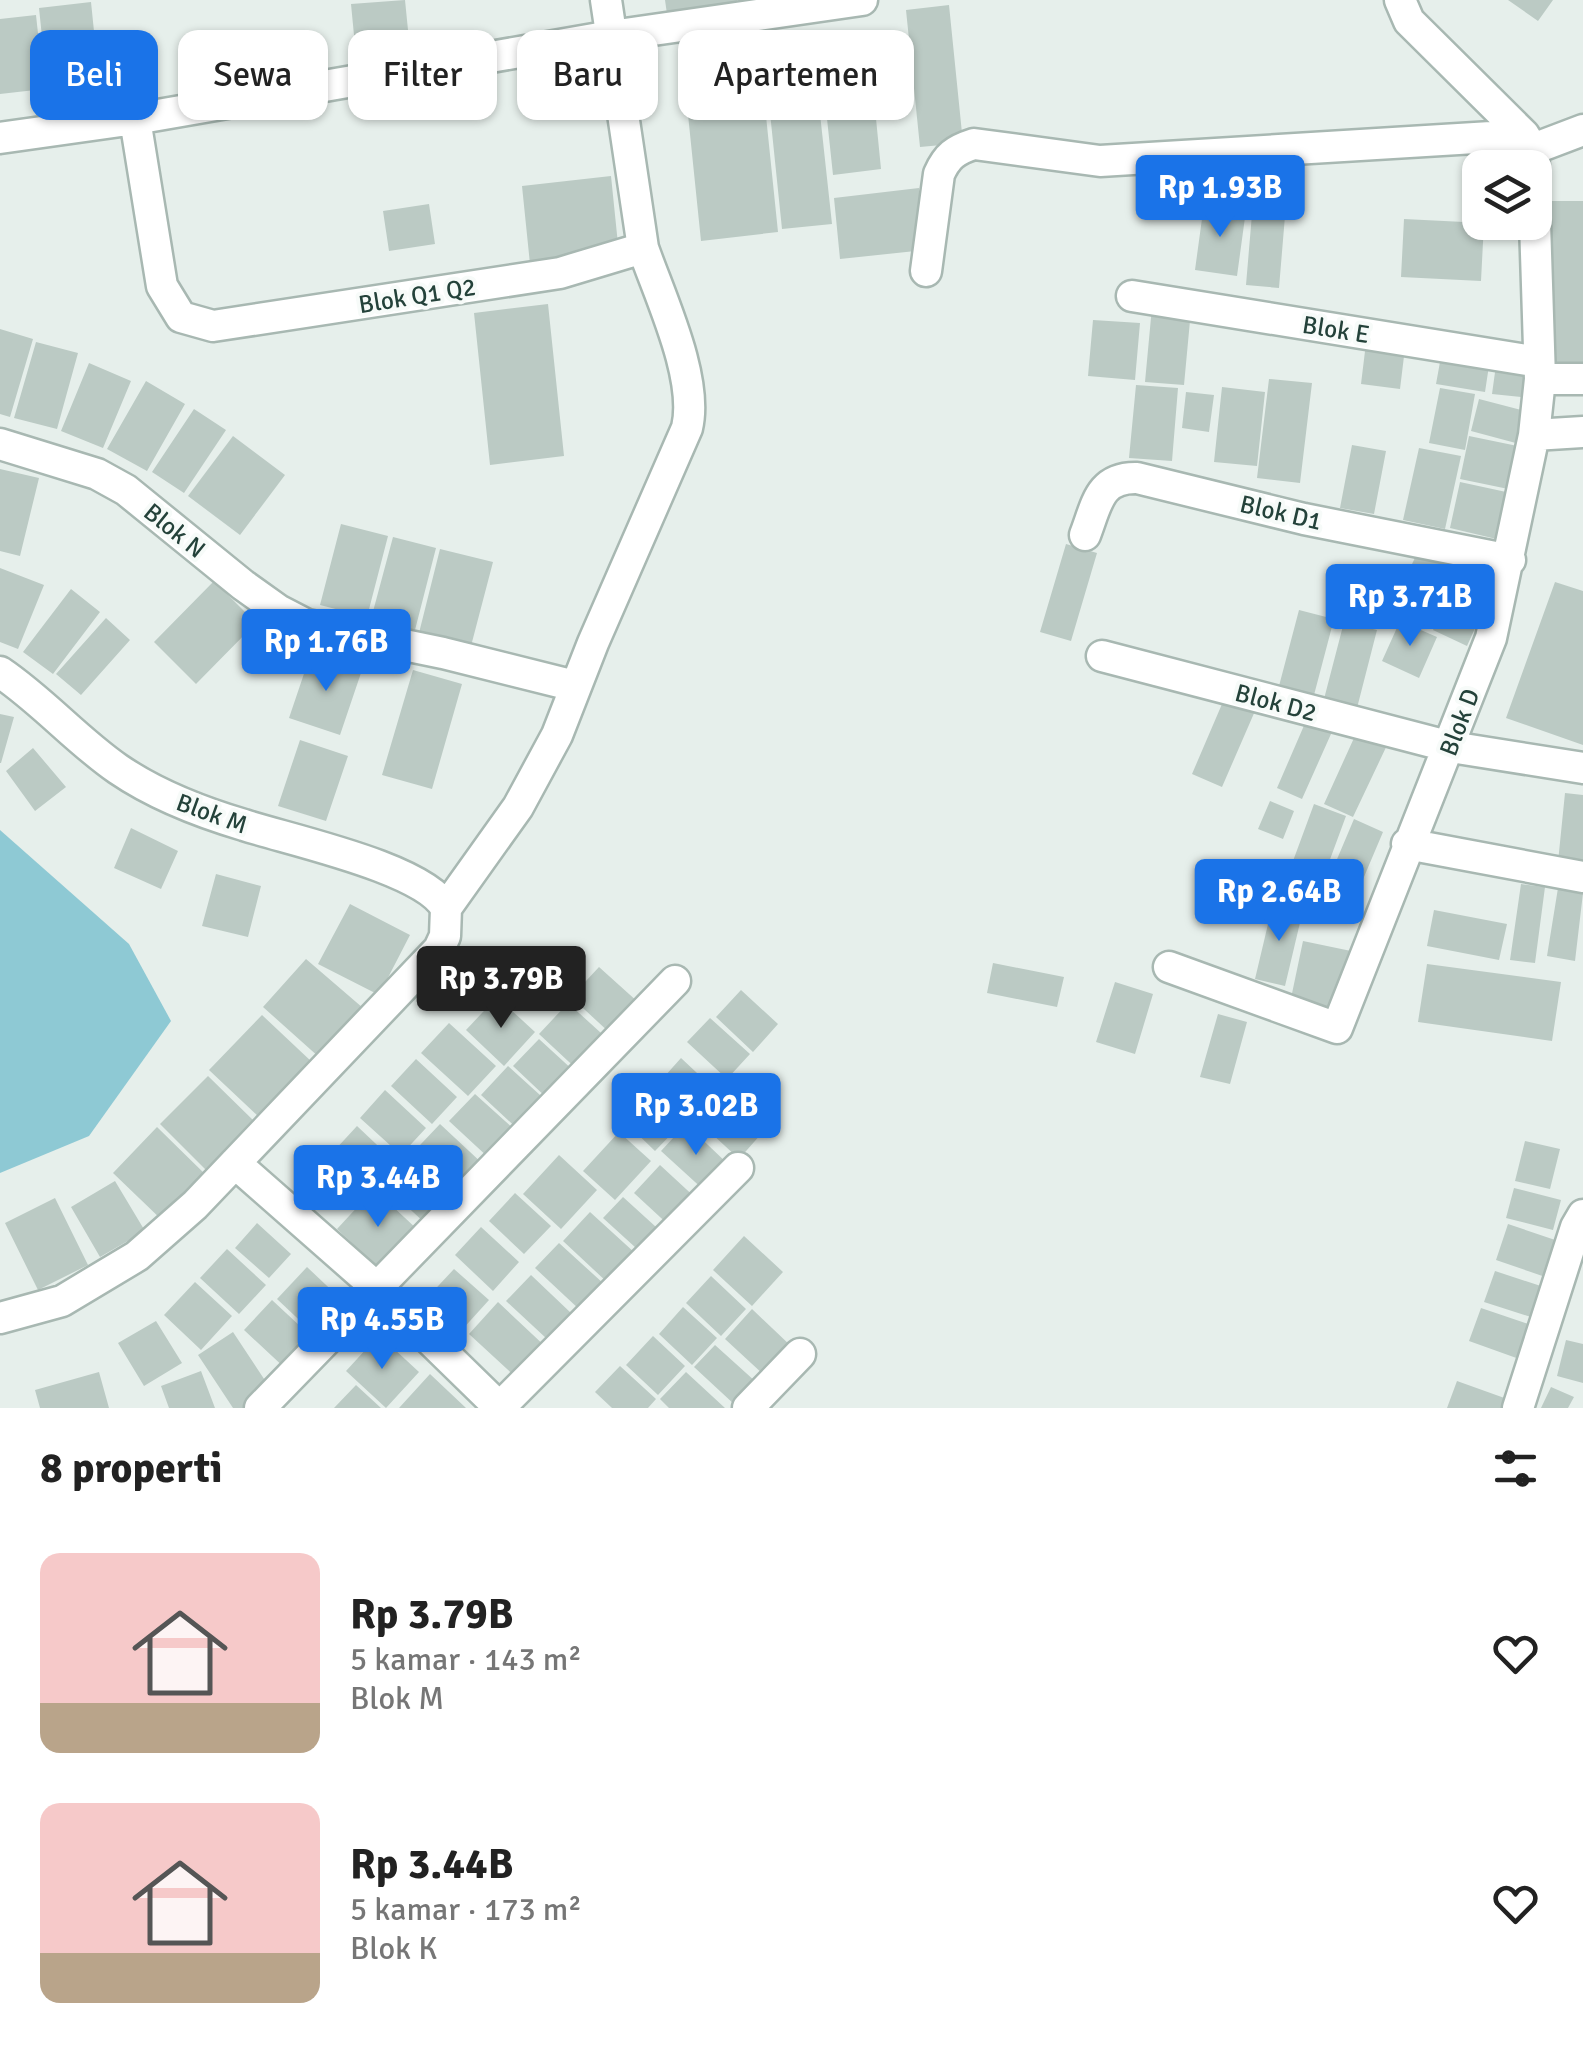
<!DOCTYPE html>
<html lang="id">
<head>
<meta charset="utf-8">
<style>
  :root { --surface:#fff; --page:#f6f6f6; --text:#222; --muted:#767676; --accent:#1a73e8 }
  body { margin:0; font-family:Signika,sans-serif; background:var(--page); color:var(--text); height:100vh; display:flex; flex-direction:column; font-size:38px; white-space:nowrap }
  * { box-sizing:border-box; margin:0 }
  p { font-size:32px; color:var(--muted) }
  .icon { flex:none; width:55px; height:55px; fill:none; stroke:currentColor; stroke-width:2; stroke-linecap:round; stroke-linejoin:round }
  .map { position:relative; height:1408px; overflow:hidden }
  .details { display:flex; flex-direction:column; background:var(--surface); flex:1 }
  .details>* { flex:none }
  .guide { position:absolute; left:30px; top:30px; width:1000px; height:90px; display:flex; gap:20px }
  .fabs { position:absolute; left:1462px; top:150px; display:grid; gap:20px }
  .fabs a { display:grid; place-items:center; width:90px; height:90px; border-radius:20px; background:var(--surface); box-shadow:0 2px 8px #0004; font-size:50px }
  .price { position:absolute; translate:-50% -85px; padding:0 22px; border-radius:10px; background:var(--accent); color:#fff; font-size:32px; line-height:65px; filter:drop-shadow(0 2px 5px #0008) }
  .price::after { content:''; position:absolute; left:50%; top:60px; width:30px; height:22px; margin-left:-15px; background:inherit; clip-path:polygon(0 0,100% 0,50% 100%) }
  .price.current { background:#222; color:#fff }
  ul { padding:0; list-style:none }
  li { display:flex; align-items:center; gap:30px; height:250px; padding:0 40px }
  li span { display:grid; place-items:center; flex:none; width:280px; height:200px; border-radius:20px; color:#555 }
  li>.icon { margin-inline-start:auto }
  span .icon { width:120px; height:120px; fill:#fffc; stroke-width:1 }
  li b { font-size:42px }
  h2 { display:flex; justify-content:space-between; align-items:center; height:120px; padding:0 40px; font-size:42px }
  .tag { padding:0 35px; border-radius:20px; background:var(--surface); box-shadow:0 2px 8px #0004; font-size:35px; line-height:90px }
  .tag.current { background:var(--accent); color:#fff }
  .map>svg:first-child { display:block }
</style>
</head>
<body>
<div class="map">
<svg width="1583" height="1408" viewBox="0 0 1583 1408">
  <rect width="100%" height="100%" fill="#e6efeb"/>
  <path fill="#8ec9d4" d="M 0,830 L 129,944 L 171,1021 L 89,1136 L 0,1173 Z"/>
  <path fill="#bbcac4" d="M 405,0 L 410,50 L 356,56 L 351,4 Z
    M 665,0 L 737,0 L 738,6 L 667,14 Z
    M 1508,0 L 1553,0 L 1538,21 Z
    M 91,2 L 100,90 L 48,95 L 39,8 Z
    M 949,5 L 963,143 L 920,147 L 906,10 Z
    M 36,15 L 44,89 L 0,94 L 0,19 Z
    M 869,48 L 881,169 L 833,175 L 820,53 Z
    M 760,58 L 778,232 L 701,241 L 683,66 Z
    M 815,68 L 832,224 L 782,229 L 766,74 Z
    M 1246,170 L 1287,175 L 1282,206 L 1242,201 Z
    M 611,176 L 619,254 L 530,264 L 522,186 Z
    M 919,188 L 925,250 L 840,259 L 834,198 Z
    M 1550,201 L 1583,201 L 1583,373 L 1550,373 Z
    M 429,204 L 435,244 L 389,251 L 383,211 Z
    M 1204,204 L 1246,210 L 1237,276 L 1195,270 Z
    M 1252,214 L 1285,216 L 1279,288 L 1246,285 Z
    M 1404,219 L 1484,223 L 1481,281 L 1401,277 Z
    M 548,304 L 564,456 L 490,465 L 474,313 Z
    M 1152,307 L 1191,310 L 1184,385 L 1145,382 Z
    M 1093,320 L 1140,323 L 1135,380 L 1088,376 Z
    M 0,329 L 33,339 L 10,417 L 0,414 Z
    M 36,342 L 78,353 L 57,429 L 14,418 Z
    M 1366,343 L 1405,348 L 1400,389 L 1361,384 Z
    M 1442,351 L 1490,359 L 1485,392 L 1436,384 Z
    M 89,363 L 131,381 L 103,448 L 61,431 Z
    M 1496,365 L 1535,370 L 1531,398 L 1492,394 Z
    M 1269,379 L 1312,383 L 1300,483 L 1257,478 Z
    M 146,381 L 185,404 L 147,471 L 107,449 Z
    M 1136,385 L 1178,388 L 1172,461 L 1129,458 Z
    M 1222,387 L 1265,392 L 1257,466 L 1214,462 Z
    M 1440,388 L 1475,394 L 1465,450 L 1429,443 Z
    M 1186,392 L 1214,395 L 1209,432 L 1182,428 Z
    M 1479,399 L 1536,414 L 1527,446 L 1471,431 Z
    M 194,409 L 226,430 L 184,493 L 152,472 Z
    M 233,436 L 285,475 L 240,535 L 188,496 Z
    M 1469,436 L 1527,448 L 1518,491 L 1460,479 Z
    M 1352,445 L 1386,451 L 1374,514 L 1340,508 Z
    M 1419,448 L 1461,456 L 1445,529 L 1403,520 Z
    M 0,469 L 39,478 L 20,556 L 0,551 Z
    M 1460,482 L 1520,495 L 1509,542 L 1450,528 Z
    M 341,524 L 388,536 L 367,617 L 320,605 Z
    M 393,537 L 436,548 L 415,630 L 371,619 Z
    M 1066,544 L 1097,553 L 1071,641 L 1040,632 Z
    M 1420,547 L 1452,562 L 1438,594 L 1405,579 Z
    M 440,549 L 493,562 L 471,646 L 419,633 Z
    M 1458,562 L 1501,581 L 1486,613 L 1444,594 Z
    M 0,568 L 44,585 L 18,649 L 0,642 Z
    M 214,581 L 256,623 L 196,684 L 154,642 Z
    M 1404,582 L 1441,599 L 1428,626 L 1391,609 Z
    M 1555,582 L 1583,591 L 1583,745 L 1506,718 Z
    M 71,589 L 100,612 L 53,674 L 23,652 Z
    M 1447,600 L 1481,615 L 1467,646 L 1433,630 Z
    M 1299,610 L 1334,619 L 1314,695 L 1279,686 Z
    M 106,618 L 130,640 L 81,695 L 56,674 Z
    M 1400,621 L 1437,637 L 1419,678 L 1382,661 Z
    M 1344,622 L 1377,630 L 1357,708 L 1324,699 Z
    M 311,653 L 362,670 L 340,735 L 289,718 Z
    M 413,670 L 462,684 L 432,789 L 382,775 Z
    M 1225,697 L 1255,711 L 1222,787 L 1192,774 Z
    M 0,714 L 14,717 L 1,763 L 0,763 Z
    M 1309,714 L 1335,725 L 1302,799 L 1277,788 Z
    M 1359,727 L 1389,741 L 1353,817 L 1324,804 Z
    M 300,740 L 348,756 L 326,821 L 278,806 Z
    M 33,748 L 66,787 L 35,811 L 6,771 Z
    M 1565,793 L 1583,795 L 1583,865 L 1558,862 Z
    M 1270,801 L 1294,811 L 1283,839 L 1258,829 Z
    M 1314,804 L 1346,816 L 1325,873 L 1293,861 Z
    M 1354,819 L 1383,832 L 1361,884 L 1332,871 Z
    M 131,828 L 178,851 L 161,889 L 114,868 Z
    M 216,874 L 261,886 L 248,937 L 202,926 Z
    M 1521,884 L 1545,887 L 1535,963 L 1510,960 Z
    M 1558,888 L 1583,893 L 1575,961 L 1547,956 Z
    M 1273,903 L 1303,910 L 1285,986 L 1255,979 Z
    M 350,904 L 410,935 L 379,995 L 318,964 Z
    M 1434,910 L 1507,924 L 1499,960 L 1427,946 Z
    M 1303,941 L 1351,951 L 1338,1013 L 1290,1003 Z
    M 306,959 L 363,1008 L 320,1058 L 263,1007 Z
    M 993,963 L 1064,977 L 1057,1007 L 987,993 Z
    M 1427,964 L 1561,982 L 1552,1041 L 1418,1022 Z
    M 599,967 L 639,1003 L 611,1034 L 571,997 Z
    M 1115,982 L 1153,994 L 1135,1054 L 1096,1042 Z
    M 741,990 L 778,1024 L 753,1052 L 716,1017 Z
    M 497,997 L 535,1032 L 504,1066 L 466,1030 Z
    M 568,1003 L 612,1043 L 583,1075 L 539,1034 Z
    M 1218,1014 L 1247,1022 L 1230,1084 L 1200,1077 Z
    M 262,1015 L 313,1063 L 260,1118 L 209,1070 Z
    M 710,1018 L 750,1054 L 727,1079 L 687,1042 Z
    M 449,1023 L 496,1066 L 468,1096 L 421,1053 Z
    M 539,1039 L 575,1072 L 549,1100 L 513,1066 Z
    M 681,1058 L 712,1087 L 687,1114 L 656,1086 Z
    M 416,1059 L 457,1097 L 432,1124 L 391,1086 Z
    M 508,1066 L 551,1105 L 524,1135 L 481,1095 Z
    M 208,1076 L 260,1127 L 212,1176 L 160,1124 Z
    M 385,1090 L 426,1128 L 401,1155 L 360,1118 Z
    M 653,1093 L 683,1122 L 655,1151 L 625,1122 Z
    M 475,1094 L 516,1131 L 490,1159 L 449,1121 Z
    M 720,1094 L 762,1133 L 739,1159 L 696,1119 Z
    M 440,1124 L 484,1165 L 428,1226 L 383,1184 Z
    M 686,1124 L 730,1166 L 706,1192 L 661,1151 Z
    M 357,1126 L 393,1160 L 357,1199 L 321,1165 Z
    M 157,1127 L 209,1178 L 165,1223 L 113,1173 Z
    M 619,1132 L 651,1161 L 615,1200 L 583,1171 Z
    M 1525,1141 L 1560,1149 L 1550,1189 L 1515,1181 Z
    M 559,1155 L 597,1190 L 561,1229 L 523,1194 Z
    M 660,1165 L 699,1201 L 673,1229 L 634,1193 Z
    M 115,1181 L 145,1231 L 100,1257 L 71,1207 Z
    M 1514,1188 L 1561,1200 L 1553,1230 L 1506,1218 Z
    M 374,1189 L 419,1231 L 382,1271 L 337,1229 Z
    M 515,1193 L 551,1226 L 524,1254 L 489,1221 Z
    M 623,1197 L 667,1237 L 647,1258 L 603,1218 Z
    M 55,1198 L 88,1265 L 38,1290 L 5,1223 Z
    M 590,1212 L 635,1253 L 608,1283 L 563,1241 Z
    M 257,1223 L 291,1254 L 269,1278 L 235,1248 Z
    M 1508,1224 L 1567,1244 L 1554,1280 L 1496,1260 Z
    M 481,1227 L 519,1262 L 493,1291 L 455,1255 Z
    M 744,1236 L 783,1272 L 752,1306 L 713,1270 Z
    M 559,1243 L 604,1284 L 580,1310 L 535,1268 Z
    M 227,1249 L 266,1285 L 239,1314 L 200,1278 Z
    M 307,1267 L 343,1301 L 313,1333 L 277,1299 Z
    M 454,1269 L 489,1300 L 460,1332 L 425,1300 Z
    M 1495,1271 L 1547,1288 L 1537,1319 L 1484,1302 Z
    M 531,1275 L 571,1313 L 547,1339 L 506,1301 Z
    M 711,1276 L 746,1309 L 721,1336 L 686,1303 Z
    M 195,1282 L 232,1316 L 201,1350 L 164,1315 Z
    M 272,1300 L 315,1340 L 287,1370 L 244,1330 Z
    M 498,1302 L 548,1349 L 519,1380 L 469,1334 Z
    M 683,1307 L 717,1338 L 692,1365 L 659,1334 Z
    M 1481,1308 L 1534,1326 L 1522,1360 L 1469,1341 Z
    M 752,1309 L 792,1347 L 765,1376 L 725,1339 Z
    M 156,1321 L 182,1363 L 144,1386 L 118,1343 Z
    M 233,1332 L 272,1391 L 245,1408 L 233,1408 L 198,1355 Z
    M 379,1335 L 419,1372 L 386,1408 L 346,1371 Z
    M 653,1336 L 685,1366 L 658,1395 L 626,1365 Z
    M 1566,1340 L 1583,1344 L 1583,1383 L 1557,1376 Z
    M 715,1345 L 756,1382 L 735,1405 L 694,1367 Z
    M 620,1366 L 656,1399 L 648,1408 L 612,1408 L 595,1392 Z
    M 201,1371 L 215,1408 L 169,1408 L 161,1386 Z
    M 99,1372 L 109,1408 L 40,1408 L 35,1390 Z
    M 686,1372 L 725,1408 L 669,1408 L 660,1399 Z
    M 430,1374 L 466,1408 L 399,1408 Z
    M 1457,1381 L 1510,1400 L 1507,1408 L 1447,1408 Z
    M 356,1385 L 381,1408 L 334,1408 Z
    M 1551,1387 L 1574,1397 L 1568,1408 L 1541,1408 Z"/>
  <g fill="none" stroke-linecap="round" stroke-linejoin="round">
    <defs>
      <path id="minor" d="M 1400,0 L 1409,21 L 1524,135 L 1533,149 L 1534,168
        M 135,119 L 162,286 L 181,317 L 213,326 L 560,273 L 643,248 L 606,0
        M 0,138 L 135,119 L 611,36 L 862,0
        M 1533,149 L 1583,130
        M 926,271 L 939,174 C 947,156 955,150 974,144 L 1100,161 L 1524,135
        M 1132,296 L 1539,362
        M 1540,379 L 1583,379
        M 1534,435 L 1583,432
        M 0,444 L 97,474 L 126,490 L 243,585 L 278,610 L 307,625 L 443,653 L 575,686
        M 1085,535 C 1097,504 1099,477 1137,478 L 1304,519 L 1510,560
        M 1102,656 L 1451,747 L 1583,768
        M 0,672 C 43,701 76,740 118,769 C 156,795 200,812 244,825 C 290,840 424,868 446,908
        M 1407,844 L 1583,877
        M 1169,967 L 1337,1028 L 1491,638 L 1534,435 L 1540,379 L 1535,222
        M 235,1163 L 376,1287 L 500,1408
        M 0,1318 L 62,1301 L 137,1256 L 195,1205 L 439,949 L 445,936 L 446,908 L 518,807 L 557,735 L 593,643 L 687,428 C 699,378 660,297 643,248
        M 260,1408 L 675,981
        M 499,1408 L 738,1168
        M 748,1408 L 800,1354
        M 1518,1408 L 1576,1227 L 1583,1215"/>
    </defs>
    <use href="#minor" stroke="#a8b8b2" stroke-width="35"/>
    <use href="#minor" stroke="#fff" stroke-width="30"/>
  </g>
  <g text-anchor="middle" stroke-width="8" stroke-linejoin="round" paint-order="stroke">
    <g font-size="25" fill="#24423a" stroke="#f7fbf9">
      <text transform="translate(417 295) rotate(-9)" y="9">Blok Q1 Q2</text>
      <text transform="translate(1336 329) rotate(9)" y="9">Blok E</text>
      <text transform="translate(1281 512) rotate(13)" y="9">Blok D1</text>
      <text transform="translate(175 530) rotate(39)" y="9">Blok N</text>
      <text transform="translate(1276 702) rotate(15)" y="9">Blok D2</text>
      <text transform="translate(1459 722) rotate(-69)" y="9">Blok D</text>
      <text transform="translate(212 813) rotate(20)" y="9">Blok M</text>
    </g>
  </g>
</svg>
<div class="fabs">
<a><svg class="icon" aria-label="layers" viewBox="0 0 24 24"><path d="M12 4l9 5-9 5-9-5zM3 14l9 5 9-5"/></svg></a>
</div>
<b class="price" style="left:1220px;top:240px">Rp 1.93B</b>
<b class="price" style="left:1410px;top:649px">Rp 3.71B</b>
<b class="price" style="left:326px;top:694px">Rp 1.76B</b>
<b class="price" style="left:1279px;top:944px">Rp 2.64B</b>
<b class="price current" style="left:501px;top:1031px">Rp 3.79B</b>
<b class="price" style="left:696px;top:1158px">Rp 3.02B</b>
<b class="price" style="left:378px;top:1230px">Rp 3.44B</b>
<b class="price" style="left:382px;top:1372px">Rp 4.55B</b>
<div class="guide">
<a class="tag current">Beli</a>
<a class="tag">Sewa</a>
<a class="tag">Filter</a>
<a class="tag">Baru</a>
<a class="tag">Apartemen</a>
</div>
</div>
<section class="details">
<h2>8 properti<svg class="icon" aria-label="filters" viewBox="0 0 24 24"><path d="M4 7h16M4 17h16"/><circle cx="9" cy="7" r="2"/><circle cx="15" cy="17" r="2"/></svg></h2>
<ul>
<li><span style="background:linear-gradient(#f6c9c9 75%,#b9a48a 0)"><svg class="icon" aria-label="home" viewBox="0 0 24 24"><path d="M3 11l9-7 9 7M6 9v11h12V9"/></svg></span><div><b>Rp 3.79B</b><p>5 kamar · 143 m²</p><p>Blok M</p></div><svg class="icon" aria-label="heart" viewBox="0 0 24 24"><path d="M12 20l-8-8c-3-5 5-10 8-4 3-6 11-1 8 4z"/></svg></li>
<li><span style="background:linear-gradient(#f6c9c9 75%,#b9a48a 0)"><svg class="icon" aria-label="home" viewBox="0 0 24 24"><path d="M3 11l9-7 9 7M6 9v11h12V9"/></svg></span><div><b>Rp 3.44B</b><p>5 kamar · 173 m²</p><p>Blok K</p></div><svg class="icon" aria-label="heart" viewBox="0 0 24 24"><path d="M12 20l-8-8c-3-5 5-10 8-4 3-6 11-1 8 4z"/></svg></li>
</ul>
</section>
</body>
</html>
